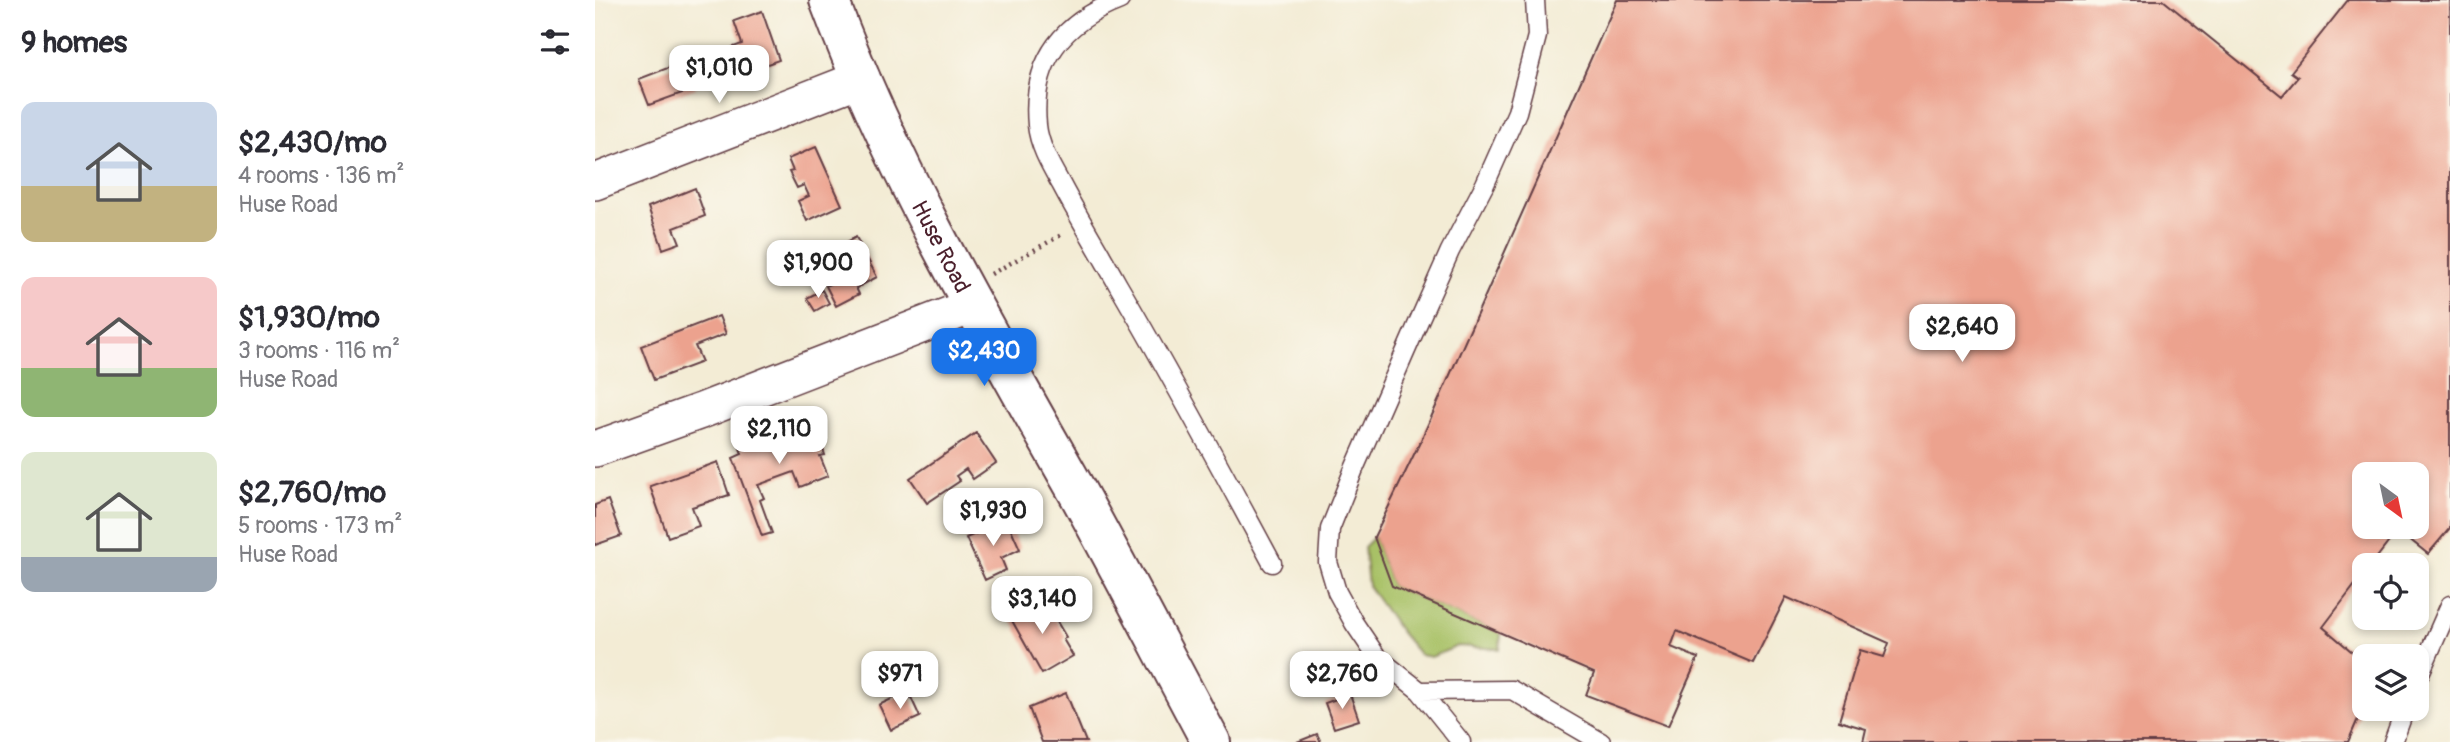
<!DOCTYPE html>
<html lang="en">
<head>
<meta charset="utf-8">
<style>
  :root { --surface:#fff; --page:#f7f7f7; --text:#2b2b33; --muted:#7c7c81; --accent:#1a73e8 }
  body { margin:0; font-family:Pangolin,sans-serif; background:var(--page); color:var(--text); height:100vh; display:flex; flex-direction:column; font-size:26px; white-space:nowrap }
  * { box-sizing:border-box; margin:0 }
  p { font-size:23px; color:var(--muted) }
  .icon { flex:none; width:38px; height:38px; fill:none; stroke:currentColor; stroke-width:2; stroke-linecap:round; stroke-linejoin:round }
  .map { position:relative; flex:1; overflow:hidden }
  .side { display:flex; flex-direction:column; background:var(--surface); width:595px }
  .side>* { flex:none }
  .needle { width:46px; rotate:147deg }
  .controls { position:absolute; left:1757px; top:462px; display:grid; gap:14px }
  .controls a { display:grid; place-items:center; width:77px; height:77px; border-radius:14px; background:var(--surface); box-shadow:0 4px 10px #0003; font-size:35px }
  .price { position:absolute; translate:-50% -60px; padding:0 16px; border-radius:14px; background:#fff; color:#222; font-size:23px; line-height:46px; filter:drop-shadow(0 2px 4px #0008) }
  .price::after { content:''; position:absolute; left:50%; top:42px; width:21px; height:16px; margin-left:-10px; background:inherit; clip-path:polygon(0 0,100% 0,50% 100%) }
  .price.selected { background:var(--accent); color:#fff }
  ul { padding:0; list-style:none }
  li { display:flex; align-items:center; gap:21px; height:175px; padding:0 21px }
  li span { display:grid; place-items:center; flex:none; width:196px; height:140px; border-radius:14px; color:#555 }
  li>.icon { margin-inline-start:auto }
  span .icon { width:84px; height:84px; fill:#fffc; stroke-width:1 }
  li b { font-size:30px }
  h2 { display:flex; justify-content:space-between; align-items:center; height:84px; padding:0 21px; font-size:30px }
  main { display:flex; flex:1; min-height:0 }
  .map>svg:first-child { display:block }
</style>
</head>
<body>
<main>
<section class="side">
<h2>9 homes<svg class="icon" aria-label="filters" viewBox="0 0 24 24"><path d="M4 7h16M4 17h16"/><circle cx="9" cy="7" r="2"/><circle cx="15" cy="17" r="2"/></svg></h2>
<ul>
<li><span style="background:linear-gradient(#c9d6e8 60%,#c2b280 0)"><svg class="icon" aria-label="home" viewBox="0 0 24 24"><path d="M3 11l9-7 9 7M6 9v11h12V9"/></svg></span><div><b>$2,430/mo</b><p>4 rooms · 136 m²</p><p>Huse Road</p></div></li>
<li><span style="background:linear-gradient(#f6c9c9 65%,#8fb573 0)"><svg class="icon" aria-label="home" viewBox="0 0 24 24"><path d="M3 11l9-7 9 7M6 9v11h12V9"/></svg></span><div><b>$1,930/mo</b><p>3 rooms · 116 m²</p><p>Huse Road</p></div></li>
<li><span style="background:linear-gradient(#dfe7d0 75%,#9aa5b1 0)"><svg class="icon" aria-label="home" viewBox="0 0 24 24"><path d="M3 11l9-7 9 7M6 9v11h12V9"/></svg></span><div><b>$2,760/mo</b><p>5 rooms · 173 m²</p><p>Huse Road</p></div></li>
</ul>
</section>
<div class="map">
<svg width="1855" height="742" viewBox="0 0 1855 742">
  <rect width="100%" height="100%" fill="#fbf7ec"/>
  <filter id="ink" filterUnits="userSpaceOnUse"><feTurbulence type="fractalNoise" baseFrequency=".0143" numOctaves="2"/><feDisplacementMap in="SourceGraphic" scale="14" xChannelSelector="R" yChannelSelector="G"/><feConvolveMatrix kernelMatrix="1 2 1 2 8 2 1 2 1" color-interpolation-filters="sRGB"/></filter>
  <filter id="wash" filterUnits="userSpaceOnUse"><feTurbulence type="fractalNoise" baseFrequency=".00686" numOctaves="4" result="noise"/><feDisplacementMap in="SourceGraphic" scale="28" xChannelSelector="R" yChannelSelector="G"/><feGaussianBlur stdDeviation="1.57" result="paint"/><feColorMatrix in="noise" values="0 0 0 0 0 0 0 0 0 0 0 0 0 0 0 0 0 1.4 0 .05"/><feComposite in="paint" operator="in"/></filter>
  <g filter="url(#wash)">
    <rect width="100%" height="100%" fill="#f3ecd5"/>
    <path fill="#a8c166" stroke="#797048" stroke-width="2" d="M 779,537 L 797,586 L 906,633 L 905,649 L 863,646 L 836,657 L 825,655 L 807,634 L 773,586 L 769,547 Z"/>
    <g id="blocks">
      <path fill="#eca28e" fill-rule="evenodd" d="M 1022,0 L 1568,0 L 1687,96 L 1703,77 L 1696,72 L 1753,0 L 1855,0 L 1855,528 L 1833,554 L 1803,530 L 1776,565 L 1769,565 L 1769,573 L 1728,627 L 1769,662 L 1769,705 L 1753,742 L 1268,742 L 1271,729 L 1244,721 L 1265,650 L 1289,657 L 1294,643 L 1191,597 L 1158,663 L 1082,631 L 1076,647 L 1103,658 L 1073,726 L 991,695 L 999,673 L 797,586 L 779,537 L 826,440 ZM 1769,474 L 1822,474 L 1822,527 L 1769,527 Z
        M 167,11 L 184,60 L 123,81 L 114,56 L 147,44 L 139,21 Z
        M 89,55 L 101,88 L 54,105 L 44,79 L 78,66 L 75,61 Z
        M 221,147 L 247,205 L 212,221 L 203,201 L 214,196 L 209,185 L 202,188 L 194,172 L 198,171 L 193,159 Z
        M 100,188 L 110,216 L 79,228 L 85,243 L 68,249 L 53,207 Z
        M 261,237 L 282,277 L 261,288 L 264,294 L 241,306 L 231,286 L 240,281 L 227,255 Z
        M 227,290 L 234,303 L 220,311 L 212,298 Z
        M 124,316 L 131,334 L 100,346 L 107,362 L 59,380 L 46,346 Z
        M 212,428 L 213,432 L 221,429 L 230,455 L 225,456 L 233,476 L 205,487 L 199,472 L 163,485 L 169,498 L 165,500 L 177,533 L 167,536 L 138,458 L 147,454 L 145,448 L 195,430 L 197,434 Z
        M 381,433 L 401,463 L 378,479 L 371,469 L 361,476 L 365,481 L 332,503 L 315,478 Z
        M 123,462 L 134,495 L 97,507 L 104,526 L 73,537 L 55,486 Z
        M 13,500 L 26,536 L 0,545 L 0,505 Z
        M 412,520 L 425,549 L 406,558 L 411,570 L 390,580 L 371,538 Z
        M 448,598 L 471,637 L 468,639 L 478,656 L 447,674 L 415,617 Z
        M 313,691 L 325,717 L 296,730 L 284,705 Z
        M 471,693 L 491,742 L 447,742 L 434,708 Z
        M 755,694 L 764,720 L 739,728 L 730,703 Z
        M 722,734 L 726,742 L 702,742 Z"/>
    </g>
  </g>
  <g filter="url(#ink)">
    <use href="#blocks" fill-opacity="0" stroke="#633e44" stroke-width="2"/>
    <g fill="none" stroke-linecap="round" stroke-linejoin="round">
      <defs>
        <path id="lane" d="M 525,0 C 468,22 436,61 442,125 C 444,146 456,166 466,184 C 484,218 504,251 523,285 C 577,377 627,470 677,563
          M 1822,680 L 1855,605
          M 825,691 L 917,690 L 1006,742
          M 866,742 L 825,691 L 782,657 L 759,623 L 742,592 L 733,562 L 735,529 L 759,469 L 823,323 L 855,251 L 890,184 L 922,112 L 942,36 L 940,0
          M 1798,742 L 1810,709"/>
        <path id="street" d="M 0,182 L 267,78
          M 0,449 L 106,411 L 377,306"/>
        <g id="secondary">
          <path id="s1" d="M 234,0 C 299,174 393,334 484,495 C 529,577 572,660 616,742"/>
        </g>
      </defs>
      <use href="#lane" stroke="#633e44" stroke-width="21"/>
      <use href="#street" stroke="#633e44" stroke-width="38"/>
      <use href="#secondary" stroke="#633e44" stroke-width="42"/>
      <path stroke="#633e44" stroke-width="4.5" stroke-dasharray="2 5" stroke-linecap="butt" d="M 396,274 L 468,234"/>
      <use href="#lane" stroke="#fff" stroke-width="18"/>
      <use href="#street" stroke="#fff" stroke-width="35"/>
      <use href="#secondary" stroke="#fff" stroke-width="38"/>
    </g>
  </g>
  <g text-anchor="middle" stroke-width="5" stroke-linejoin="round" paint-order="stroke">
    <g font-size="23" fill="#4a1f2b" stroke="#fbf7ec">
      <text dy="8" stroke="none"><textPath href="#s1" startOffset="271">Huse Road</textPath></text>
    </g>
  </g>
</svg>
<div class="controls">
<a><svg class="needle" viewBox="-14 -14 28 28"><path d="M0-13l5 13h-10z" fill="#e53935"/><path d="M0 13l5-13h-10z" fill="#7c7c81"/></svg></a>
<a><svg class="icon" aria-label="locate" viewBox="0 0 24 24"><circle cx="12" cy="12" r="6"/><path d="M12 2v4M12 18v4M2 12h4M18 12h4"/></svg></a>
<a><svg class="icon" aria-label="layers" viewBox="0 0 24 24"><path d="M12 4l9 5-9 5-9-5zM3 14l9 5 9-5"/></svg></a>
</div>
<b class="price" style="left:124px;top:105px">$1,010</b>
<b class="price" style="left:223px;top:300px">$1,900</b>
<b class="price" style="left:1367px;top:364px">$2,640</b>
<b class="price selected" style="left:389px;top:388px">$2,430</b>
<b class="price" style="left:184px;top:466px">$2,110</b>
<b class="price" style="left:398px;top:548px">$1,930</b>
<b class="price" style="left:447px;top:636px">$3,140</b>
<b class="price" style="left:305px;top:711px">$971</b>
<b class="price" style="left:747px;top:711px">$2,760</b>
</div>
</main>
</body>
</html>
